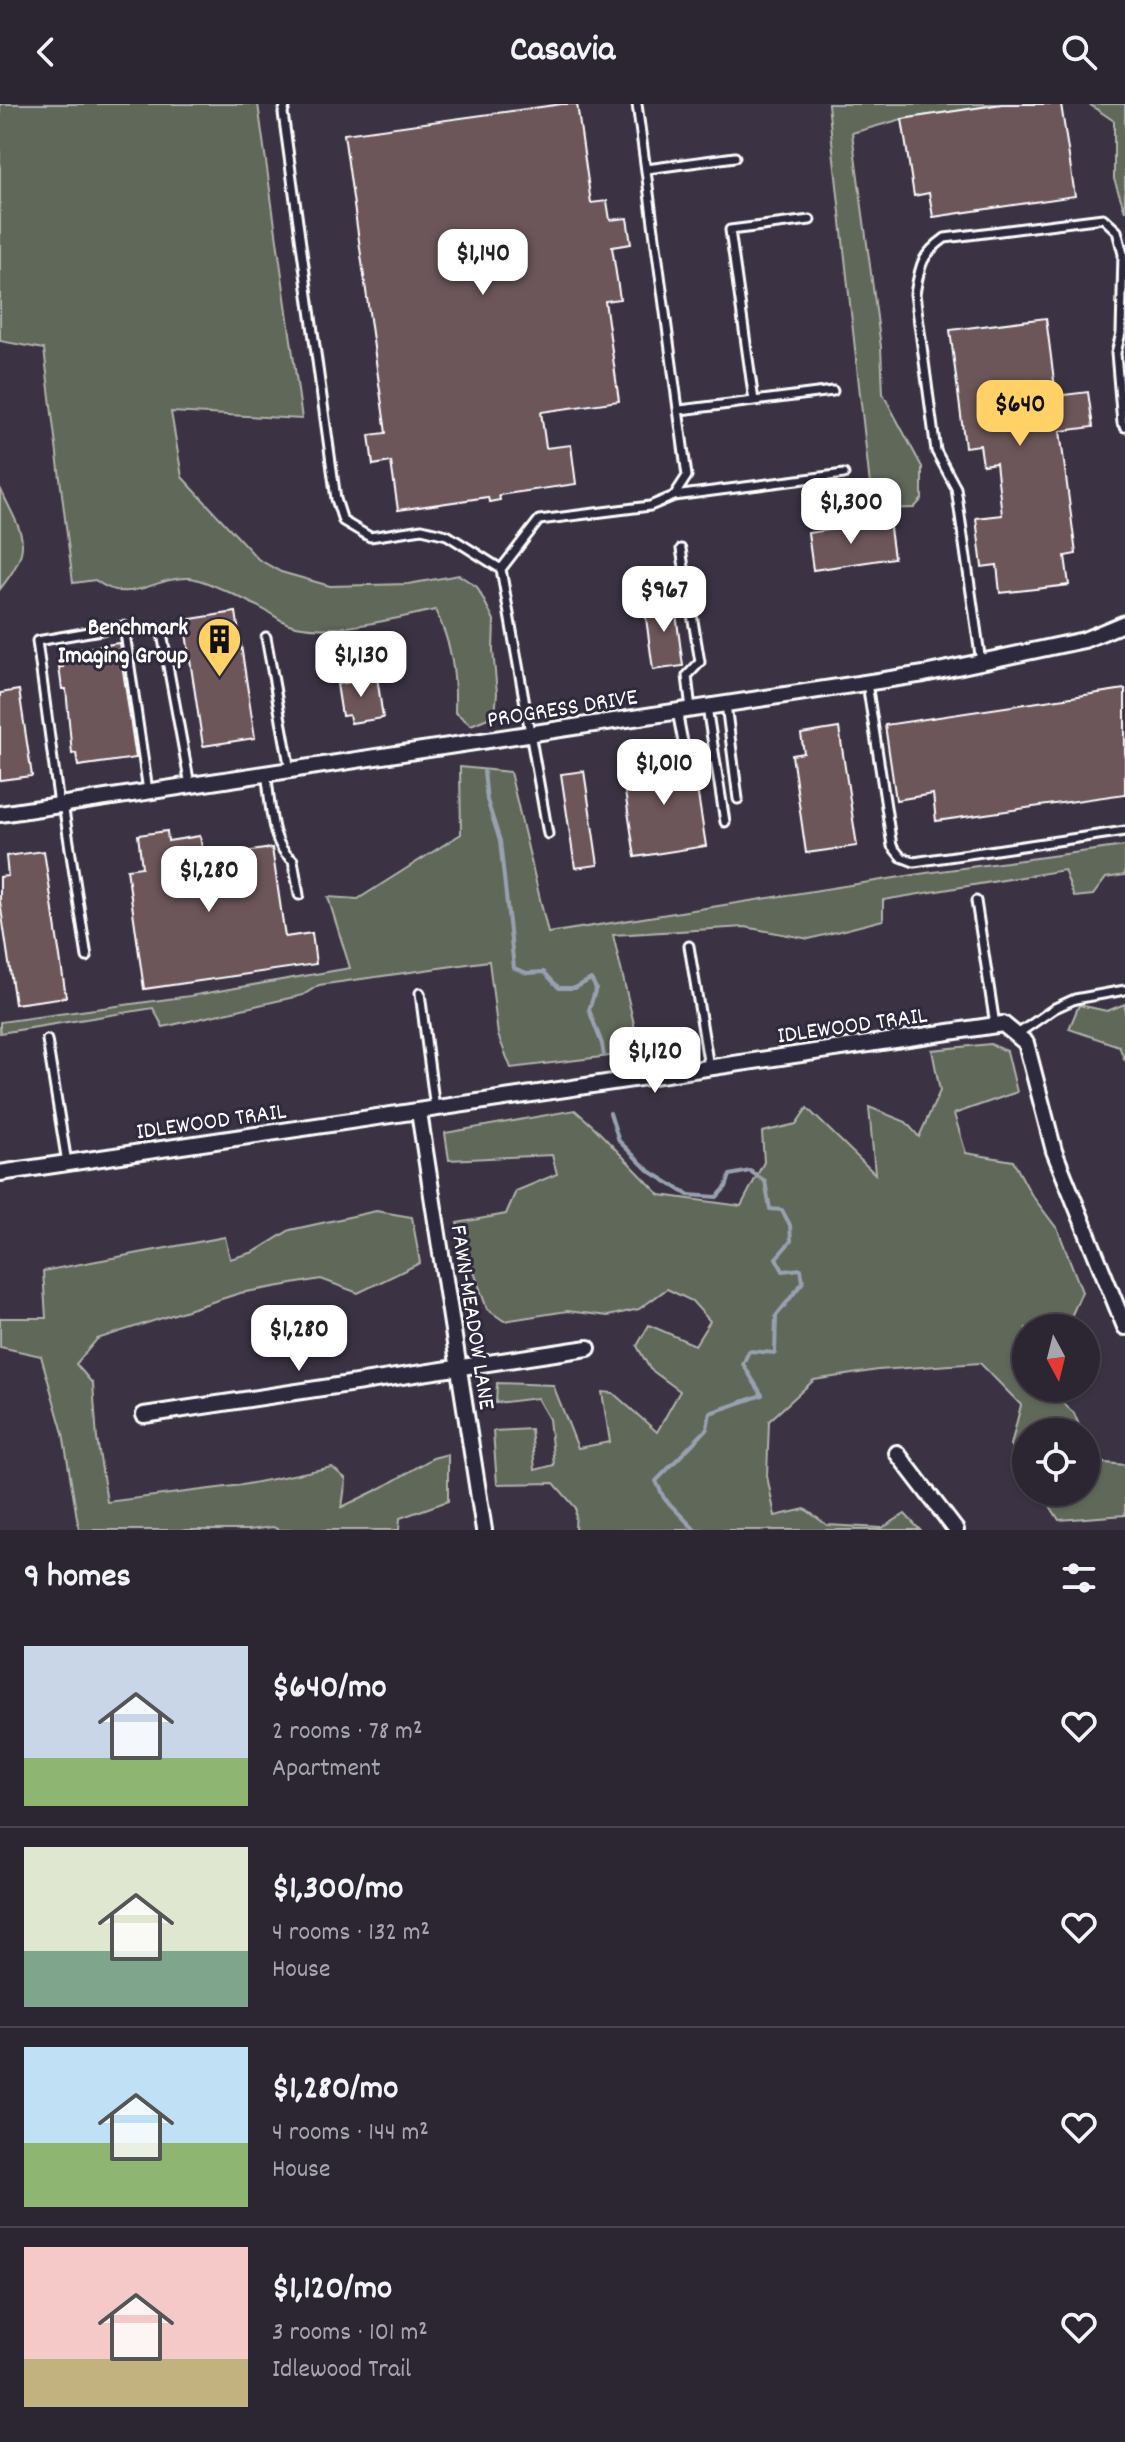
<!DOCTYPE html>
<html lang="en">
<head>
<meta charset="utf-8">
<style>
  :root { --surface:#2c2632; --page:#38323e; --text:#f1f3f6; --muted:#a6a5ac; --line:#48434d; --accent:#ffd166 }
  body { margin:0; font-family:Dekko,sans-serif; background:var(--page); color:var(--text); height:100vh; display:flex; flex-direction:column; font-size:30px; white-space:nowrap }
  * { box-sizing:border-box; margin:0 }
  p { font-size:26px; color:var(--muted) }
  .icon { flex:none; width:44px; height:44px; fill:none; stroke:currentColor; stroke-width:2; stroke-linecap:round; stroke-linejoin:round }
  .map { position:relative; height:1426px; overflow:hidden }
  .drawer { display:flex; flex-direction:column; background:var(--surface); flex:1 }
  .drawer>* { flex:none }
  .needle { width:52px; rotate:173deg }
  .controls { position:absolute; left:1012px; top:1210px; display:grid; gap:16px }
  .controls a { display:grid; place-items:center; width:88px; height:88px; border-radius:50%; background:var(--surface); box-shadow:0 2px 6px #0004,0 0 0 2px var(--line); font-size:40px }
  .price { position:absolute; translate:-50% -68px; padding:0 18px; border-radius:16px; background:#fff; color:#222; font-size:26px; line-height:52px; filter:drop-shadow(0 2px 4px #0008) }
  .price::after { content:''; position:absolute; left:50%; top:48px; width:24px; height:18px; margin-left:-12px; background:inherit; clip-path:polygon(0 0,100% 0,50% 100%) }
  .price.on { background:var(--accent); color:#111 }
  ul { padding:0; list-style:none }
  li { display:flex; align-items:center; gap:24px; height:200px; padding:0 24px }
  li+li { border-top:2px solid var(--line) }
  li span { display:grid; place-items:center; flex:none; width:224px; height:160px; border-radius:0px; color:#555 }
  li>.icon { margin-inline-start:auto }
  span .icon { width:96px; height:96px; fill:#fffc; stroke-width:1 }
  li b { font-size:34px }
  h2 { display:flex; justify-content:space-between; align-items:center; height:96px; padding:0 24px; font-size:34px }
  header { display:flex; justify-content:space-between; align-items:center; height:104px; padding:0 24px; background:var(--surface); font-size:36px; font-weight:700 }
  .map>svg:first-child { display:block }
</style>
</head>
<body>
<header><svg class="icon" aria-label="back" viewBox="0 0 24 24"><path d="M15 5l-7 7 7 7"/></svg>Casavia<svg class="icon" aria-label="search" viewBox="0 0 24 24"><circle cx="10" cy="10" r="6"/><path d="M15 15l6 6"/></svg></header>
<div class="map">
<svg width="1125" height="1426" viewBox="0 0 1125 1426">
  <rect width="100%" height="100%" fill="#3b3343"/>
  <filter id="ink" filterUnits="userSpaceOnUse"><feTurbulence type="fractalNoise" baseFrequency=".0125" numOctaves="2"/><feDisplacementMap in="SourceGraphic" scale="16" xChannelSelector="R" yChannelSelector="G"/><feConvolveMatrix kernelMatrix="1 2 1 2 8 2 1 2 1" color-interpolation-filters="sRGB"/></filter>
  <g filter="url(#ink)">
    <path fill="#61675a" stroke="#b0b3ac" stroke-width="2" d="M 0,0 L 258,0 L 302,315 L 171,308 L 182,373 L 258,455 L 281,468 L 330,482 L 408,480 L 459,471 L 477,483 L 494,516 L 493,546 L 497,589 L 495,611 L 471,621 L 455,608 C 456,571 452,539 435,506 C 397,514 328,533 289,520 C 282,518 275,512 268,508 C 252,499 205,475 189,474 C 152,473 131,503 95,476 L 73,479 L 44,245 L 0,237 Z
      M 828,0 L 1002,0 L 902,15 L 852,29 L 881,243 L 883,290 L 922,363 L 922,395 L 914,404 L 880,405 L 871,390 Z
      M 1089,0 L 1125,0 L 1125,107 L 1114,75 L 1114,17 Z
      M 0,384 C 22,431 36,441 0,485 Z
      M 460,663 L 510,668 L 548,829 L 926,769 L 1125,742 L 1125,771 L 1106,774 L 1093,791 L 1074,793 L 1064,766 L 883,796 L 883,816 L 809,835 L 745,823 L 613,831 L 638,937 L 634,949 L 511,964 L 498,931 L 489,857 L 319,881 L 303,891 L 163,923 L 153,904 L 0,929 L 0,918 L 190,892 L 350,864 L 328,793 L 358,795 L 461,730 Z
      M 1125,900 L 1125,957 L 1119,942 L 1069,925 L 1079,901 L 1107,907 Z
      M 990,940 L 1007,947 L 1017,988 L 954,1010 L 966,1049 L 1013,1057 L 1031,1090 L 1058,1126 L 1082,1188 L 1066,1224 L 1026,1224 L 1026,1247 L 1018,1251 L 1026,1260 L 1026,1284 L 1046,1284 L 1074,1309 L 1082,1328 L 1026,1328 L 1026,1365 L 1011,1341 L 1021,1301 L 980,1259 L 878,1266 L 814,1276 L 769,1317 L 767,1372 L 775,1412 L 805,1405 L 827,1421 L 882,1424 L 905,1410 L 920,1426 L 575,1426 L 576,1404 L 554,1379 L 497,1380 L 493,1327 L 531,1325 L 535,1366 L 554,1361 L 549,1315 L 537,1294 L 496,1299 L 497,1279 L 553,1281 L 578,1344 L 610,1338 L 602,1288 L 613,1289 L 657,1328 L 680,1287 L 650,1265 L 637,1242 L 649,1221 L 695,1241 L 710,1217 L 692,1197 L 667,1185 L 639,1205 L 608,1212 L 567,1207 L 504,1217 L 487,1205 L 457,1119 L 506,1110 L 516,1087 L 557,1070 L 552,1051 L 449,1056 L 445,1029 L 575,1006 L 593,1022 L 660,1091 L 741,1102 L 764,1058 L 762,1028 L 796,1020 L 807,1004 L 875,1070 L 869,1003 L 906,1018 L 919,1033 L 940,987 L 932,946 Z
      M 376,1107 L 412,1113 L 420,1159 L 358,1189 L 321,1175 L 240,1189 L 97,1235 L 76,1260 L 93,1280 L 97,1335 L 107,1398 L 242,1381 L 332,1363 L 346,1375 L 342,1403 L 381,1384 L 433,1354 L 448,1350 L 448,1397 L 400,1414 L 399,1426 L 279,1426 L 273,1423 L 249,1426 L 79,1426 L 63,1329 L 41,1252 L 0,1243 L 0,1214 L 46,1214 L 43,1167 L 225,1133 L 230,1155 L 254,1148 L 290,1126 Z
      M 1086,1337 L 1096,1358 L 1125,1361 L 1125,1411 L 1059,1416 L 1041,1388 L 1086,1388 Z"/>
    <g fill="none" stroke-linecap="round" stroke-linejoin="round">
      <path stroke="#97a1b0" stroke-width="4" d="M 484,668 L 487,696 L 500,737 L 514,864 L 527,869 L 544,868 L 559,884 L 575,884 L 591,875 L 596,884 L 589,906 L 602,940 L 604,952
        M 610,1009 L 619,1037 L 648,1066 L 688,1091 L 717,1093 L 726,1083 L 730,1071 L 750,1067 L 765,1077 L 770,1105 L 782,1106 L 790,1121 L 791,1137 L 776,1154 L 783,1167 L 801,1165 L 803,1178 L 776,1212 L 775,1249 L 749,1247 L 743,1260 L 762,1291 L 710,1309 L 707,1325 L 656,1377 L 664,1394 L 695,1426"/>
    </g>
    <path fill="#6c565a" stroke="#fff" stroke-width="2" d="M 562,0 L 577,0 L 591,99 L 607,97 L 610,116 L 627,114 L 631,140 L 612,143 L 620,195 L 605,197 L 619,297 L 541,308 L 546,344 L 571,341 L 576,380 L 499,391 L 500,396 L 489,398 L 488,393 L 398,406 L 391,358 L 373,361 L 369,331 L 386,329 L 344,30 Z
      M 1002,0 L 1061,0 L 1075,92 L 933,113 L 929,89 L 914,92 L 902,15 Z
      M 1046,214 L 1056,292 L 1088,288 L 1093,323 L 1060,327 L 1076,450 L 1065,452 L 1069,481 L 1000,489 L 997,461 L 982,463 L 976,414 L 1002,411 L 996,359 L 983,361 L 980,341 L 965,343 L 950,226 Z
      M 889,417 L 894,454 L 813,466 L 808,429 Z
      M 674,495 L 683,562 L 653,566 L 644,499 Z
      M 236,508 L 255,634 L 203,642 L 184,516 Z
      M 119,539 L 136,654 L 78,662 L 76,649 L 72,650 L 66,585 L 62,585 L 59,563 L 63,563 L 61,548 Z
      M 376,566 L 383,614 L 351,619 L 349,611 L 342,612 L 337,580 L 366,576 L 365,567 Z
      M 1125,585 L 1125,690 L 936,717 L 933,690 L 896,696 L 885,621 Z
      M 19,586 L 32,672 L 0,676 L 0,589 Z
      M 839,624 L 857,742 L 806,749 L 792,651 L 804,649 L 801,630 Z
      M 678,649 L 682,666 L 694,665 L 706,742 L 635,753 L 623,675 L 641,673 L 639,655 Z
      M 584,667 L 598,761 L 575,764 L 561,670 Z
      M 167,727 L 168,737 L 200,732 L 204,754 L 272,744 L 285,833 L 312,829 L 316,860 L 144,885 L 127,765 L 142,763 L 138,731 Z
      M 44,747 L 66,893 L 15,900 L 0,798 L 0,773 L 8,772 L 6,752 Z"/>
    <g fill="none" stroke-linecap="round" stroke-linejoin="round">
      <defs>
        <path id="service" d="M 286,0 L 283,9 L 336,395 L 343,417 L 370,433 L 422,425 L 447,431 L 501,465 L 548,730
          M 647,65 L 735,53
          M 754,297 L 833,287
          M 680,306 L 754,297 L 730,126 L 810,116
          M 674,392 L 844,370
          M 681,445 L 700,558 L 687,572 L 691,605
          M 501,465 L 539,416 L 650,402 L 674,392 L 687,372 L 637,0
          M 161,524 L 190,681
          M 266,533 L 290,666
          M 981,558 L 956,384 L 936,347 L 915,190 C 920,161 921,151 945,134 L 1103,114 L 1117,127 L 1123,150 L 1121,229 L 1116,249 L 1122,319 L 1125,323
          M 867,579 L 892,742 L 901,753 L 914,758 L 1125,727
          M 726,600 L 738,695
          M 707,603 L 725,718
          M 677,607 L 686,654 L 693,659 L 709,656 L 714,650
          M 266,669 C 271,696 269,741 293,756 L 299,791
          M 63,700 L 87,853
          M 59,701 L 37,537 L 124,522 L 148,687
          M 976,797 L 995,921
          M 689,842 L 709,963
          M 420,889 L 435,1005
          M 1016,931 L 1055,904 L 1075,895 L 1125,886
          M 47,936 L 67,1059"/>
        <path id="minor" d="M 0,710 L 924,570 L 1084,536 L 1125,519
          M 419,1008 L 484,1426
          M 0,1069 L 1003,920 L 1026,939 L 1054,1047 L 1125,1223
          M 144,1311 L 588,1244
          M 897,1349 L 956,1426"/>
      </defs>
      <use href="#service" stroke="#fff" stroke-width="13"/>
      <use href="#minor" stroke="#fff" stroke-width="20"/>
      <use href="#service" stroke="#2f2a3d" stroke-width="7"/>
      <use href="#minor" stroke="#2f2a3d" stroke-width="14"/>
    </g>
  </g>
  <defs>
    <symbol id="building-pin" viewBox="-11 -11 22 30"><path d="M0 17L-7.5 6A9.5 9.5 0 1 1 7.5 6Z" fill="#ffd166" stroke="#2f2a3d"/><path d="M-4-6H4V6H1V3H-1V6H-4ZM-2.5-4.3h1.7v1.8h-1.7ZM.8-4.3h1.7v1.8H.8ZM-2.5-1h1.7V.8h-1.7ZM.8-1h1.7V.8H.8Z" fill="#111"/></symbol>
  </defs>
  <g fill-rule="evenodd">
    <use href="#building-pin" x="194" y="510" width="51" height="69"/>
  </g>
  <g text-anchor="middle" stroke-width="6" stroke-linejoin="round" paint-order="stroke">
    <g font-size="24" font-weight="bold" fill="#fff" stroke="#2f2a3d" text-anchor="end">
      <text x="188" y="530">Benchmark<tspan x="188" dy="28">Imaging Group</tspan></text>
    </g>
    <g font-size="24" fill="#fff" stroke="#2f2a3d">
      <text transform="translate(562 603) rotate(-9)" y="8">PROGRESS DRIVE</text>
      <text transform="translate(852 920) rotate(-8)" y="8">IDLEWOOD TRAIL</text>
      <text transform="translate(211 1016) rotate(-8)" y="8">IDLEWOOD TRAIL</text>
      <text transform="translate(474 1213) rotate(81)" y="8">FAWN-MEADOW LANE</text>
    </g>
  </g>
</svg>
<div class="controls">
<a><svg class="needle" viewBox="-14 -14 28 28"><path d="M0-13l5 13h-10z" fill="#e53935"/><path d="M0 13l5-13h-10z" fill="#a6a5ac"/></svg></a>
<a><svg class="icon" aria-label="locate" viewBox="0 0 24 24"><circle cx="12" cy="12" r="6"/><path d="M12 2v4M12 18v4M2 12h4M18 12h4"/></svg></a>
</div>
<b class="price" style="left:483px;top:193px">$1,140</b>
<b class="price on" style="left:1020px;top:344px">$640</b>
<b class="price" style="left:851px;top:442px">$1,300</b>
<b class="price" style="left:664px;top:530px">$967</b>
<b class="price" style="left:361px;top:595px">$1,130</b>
<b class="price" style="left:664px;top:703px">$1,010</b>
<b class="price" style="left:209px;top:810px">$1,280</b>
<b class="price" style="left:655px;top:991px">$1,120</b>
<b class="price" style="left:299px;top:1269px">$1,280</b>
</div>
<section class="drawer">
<h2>9 homes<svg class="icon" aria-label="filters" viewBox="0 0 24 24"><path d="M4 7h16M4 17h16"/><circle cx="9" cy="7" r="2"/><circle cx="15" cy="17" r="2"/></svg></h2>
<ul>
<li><span style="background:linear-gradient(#c9d6e8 70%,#8fb573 0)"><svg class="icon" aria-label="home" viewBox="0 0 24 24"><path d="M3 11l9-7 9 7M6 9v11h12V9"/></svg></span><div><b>$640/mo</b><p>2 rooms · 78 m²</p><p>Apartment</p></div><svg class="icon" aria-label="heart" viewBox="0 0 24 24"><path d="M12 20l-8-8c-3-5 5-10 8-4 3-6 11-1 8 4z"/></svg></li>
<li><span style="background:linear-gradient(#dfe7d0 65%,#7fa58c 0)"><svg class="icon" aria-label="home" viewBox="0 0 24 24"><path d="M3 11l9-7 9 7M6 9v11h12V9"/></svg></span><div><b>$1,300/mo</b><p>4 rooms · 132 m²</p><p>House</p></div><svg class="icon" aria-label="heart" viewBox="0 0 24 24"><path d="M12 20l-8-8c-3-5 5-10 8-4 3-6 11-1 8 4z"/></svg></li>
<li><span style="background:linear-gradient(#bfe0f5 60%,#8fb573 0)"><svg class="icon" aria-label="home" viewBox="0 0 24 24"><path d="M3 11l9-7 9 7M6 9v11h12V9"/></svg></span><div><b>$1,280/mo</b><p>4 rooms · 144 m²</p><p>House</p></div><svg class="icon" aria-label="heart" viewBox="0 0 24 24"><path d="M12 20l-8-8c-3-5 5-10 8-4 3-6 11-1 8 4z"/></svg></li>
<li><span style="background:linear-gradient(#f6c9c9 70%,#c2b280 0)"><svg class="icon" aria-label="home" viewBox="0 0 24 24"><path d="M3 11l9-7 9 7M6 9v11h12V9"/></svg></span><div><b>$1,120/mo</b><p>3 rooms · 101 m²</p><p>Idlewood Trail</p></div><svg class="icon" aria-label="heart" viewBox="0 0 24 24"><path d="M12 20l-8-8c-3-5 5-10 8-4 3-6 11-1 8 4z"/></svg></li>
</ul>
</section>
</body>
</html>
